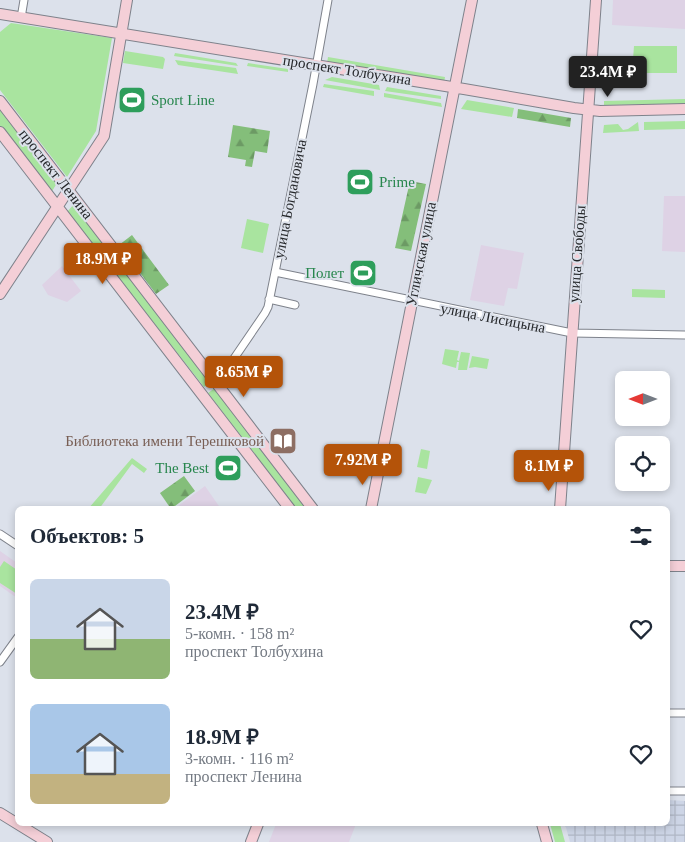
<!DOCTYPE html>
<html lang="ru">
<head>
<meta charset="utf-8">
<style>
  :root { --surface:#fff; --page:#f2f2f3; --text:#1f2937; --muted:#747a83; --accent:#b45309 }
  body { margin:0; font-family:Georgia,serif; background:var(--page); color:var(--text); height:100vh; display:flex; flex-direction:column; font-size:19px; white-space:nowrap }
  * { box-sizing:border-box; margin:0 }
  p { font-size:16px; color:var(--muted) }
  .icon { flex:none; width:28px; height:28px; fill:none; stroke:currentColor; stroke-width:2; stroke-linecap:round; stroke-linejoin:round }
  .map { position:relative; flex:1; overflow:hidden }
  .side { position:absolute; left:15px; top:506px; width:655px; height:320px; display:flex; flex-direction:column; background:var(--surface); border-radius:8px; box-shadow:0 2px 8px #0003 }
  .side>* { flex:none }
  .needle { width:32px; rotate:270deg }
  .buttons { position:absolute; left:615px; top:371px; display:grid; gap:10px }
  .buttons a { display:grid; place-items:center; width:55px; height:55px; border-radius:8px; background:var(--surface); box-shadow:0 2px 8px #0003; font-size:25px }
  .price { position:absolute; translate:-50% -42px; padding:0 11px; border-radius:5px; background:var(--accent); color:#fff; font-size:16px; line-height:32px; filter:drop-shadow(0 1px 2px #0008) }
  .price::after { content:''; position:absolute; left:50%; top:30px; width:15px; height:11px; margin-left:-8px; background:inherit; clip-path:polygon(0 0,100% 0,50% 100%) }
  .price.on { background:#222; color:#fff }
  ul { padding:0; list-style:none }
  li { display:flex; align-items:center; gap:15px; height:125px; padding:0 15px }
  li span { display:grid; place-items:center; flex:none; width:140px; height:100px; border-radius:8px; color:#555 }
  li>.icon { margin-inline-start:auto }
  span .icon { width:60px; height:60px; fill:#fffc; stroke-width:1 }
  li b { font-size:21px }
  h2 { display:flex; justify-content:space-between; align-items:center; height:60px; padding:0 15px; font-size:21px }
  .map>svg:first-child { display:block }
</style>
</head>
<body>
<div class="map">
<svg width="685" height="842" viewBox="0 0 685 842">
  <defs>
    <pattern id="industrial-grid" width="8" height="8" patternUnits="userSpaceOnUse" patternTransform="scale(1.25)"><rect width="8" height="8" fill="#cdd5e6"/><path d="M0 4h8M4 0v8" fill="none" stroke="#b0b7c5"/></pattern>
    <pattern id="forest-firs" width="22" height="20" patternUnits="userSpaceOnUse" patternTransform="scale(1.25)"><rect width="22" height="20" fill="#84be7a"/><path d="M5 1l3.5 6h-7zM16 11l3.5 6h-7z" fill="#6c9a64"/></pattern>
  </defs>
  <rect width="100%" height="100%" fill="#dce1eb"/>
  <path fill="url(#industrial-grid)" d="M 668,800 L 685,801 L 685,842 L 570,842 L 565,824 L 668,824 Z"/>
  <path fill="#ded2e5" d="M 613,0 L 685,0 L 685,29 L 612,25 Z
    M 664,196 L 685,196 L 685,252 L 662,251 Z
    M 481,245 L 524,253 L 517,289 L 508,288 L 504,306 L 470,300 Z
    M 62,266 L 81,291 L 67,302 L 48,295 L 42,285 Z
    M 205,486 L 221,509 L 174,509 Z
    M 0,551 L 17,563 L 17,598 L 0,586 Z
    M 276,824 L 356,824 L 349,842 L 269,842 Z"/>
  <path fill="#a9e49f" d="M 11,23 L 112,38 L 96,131 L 67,177 L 0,90 L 0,32 Z
    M 634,46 L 677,46 L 677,73 L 632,73 Z
    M 125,51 L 163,57 L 165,59 L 163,69 L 123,63 Z
    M 175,53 L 236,63 L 238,66 L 174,56 Z
    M 328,57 L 445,77 L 444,83 L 327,63 Z
    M 175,60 L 236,68 L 238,74 L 178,65 Z
    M 248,63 L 288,69 L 288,72 L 247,66 Z
    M 332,77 L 379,85 L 380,90 L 325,80 Z
    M 324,84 L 374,91 L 374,96 L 323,87 Z
    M 387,87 L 441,96 L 441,99 L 385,91 Z
    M 384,93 L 441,103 L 442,107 L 384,97 Z
    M 685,99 L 685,104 L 604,105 L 604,101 Z
    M 467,100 L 514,108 L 512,117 L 461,109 Z
    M 0,109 L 57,183 L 51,193 L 0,126 Z
    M 685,121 L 685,129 L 644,130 L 644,122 Z
    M 638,122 L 639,131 L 603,133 L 604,125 L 618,124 L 623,130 L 628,129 Z
    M 74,204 L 210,383 L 204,387 L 67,212 Z
    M 247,219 L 269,224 L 263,253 L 241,248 Z
    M 632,289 L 665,290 L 665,298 L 632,297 Z
    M 445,349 L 459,351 L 457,360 L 459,361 L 461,352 L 470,353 L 467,370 L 458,370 L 459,362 L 457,362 L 456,368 L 442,364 Z
    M 472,356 L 489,359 L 487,369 L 475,367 L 469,368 Z
    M 215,388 L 306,509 L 297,509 L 208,393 Z
    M 421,449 L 430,451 L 427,469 L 417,467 Z
    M 132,458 L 147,469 L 144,473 L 132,464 L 99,509 L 88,509 Z
    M 418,477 L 432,480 L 426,494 L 415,492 Z
    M 4,561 L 17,570 L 17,594 L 0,583 L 0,567 Z
    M 550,824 L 560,824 L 565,842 L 555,842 Z"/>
  <path fill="url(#forest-firs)" d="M 518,109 L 571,118 L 570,127 L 517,118 Z
    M 233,125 L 270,131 L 267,153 L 255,151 L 252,167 L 245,166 L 246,160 L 228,157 Z
    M 410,181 L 426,184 L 411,251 L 395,248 Z
    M 132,235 L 169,285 L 156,294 L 119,245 Z
    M 184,476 L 195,491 L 171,509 L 160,493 Z"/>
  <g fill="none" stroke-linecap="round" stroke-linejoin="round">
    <defs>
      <path id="street" d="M 21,18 L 24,0
        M 275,272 L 572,333 L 685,335
        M 269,299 L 295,305
        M 216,382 L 222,376 L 265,313 L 268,307 L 313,84 L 328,0
        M 0,534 L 18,546
        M 0,662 L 18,637
        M 668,713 L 685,713
        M 668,791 L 685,791"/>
      <path id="secondary" d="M 0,14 L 464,89 L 574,108 L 600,111 L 685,109
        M 0,101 L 313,509
        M 0,132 L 290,509
        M 0,294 L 104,136 L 127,0
        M 371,509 L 472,0
        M 560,509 L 596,0
        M 668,566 L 685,566
        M 0,813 L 47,842
        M 542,824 L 547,842
        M 251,842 L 258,824"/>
    </defs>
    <use href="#street" stroke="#7e828b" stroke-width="9"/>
    <use href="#secondary" stroke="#7e828b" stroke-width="12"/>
    <use href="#street" stroke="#fff" stroke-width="7"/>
    <use href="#secondary" stroke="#f4cfd7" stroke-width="10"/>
  </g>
  <defs>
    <symbol id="stadium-square" viewBox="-11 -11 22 22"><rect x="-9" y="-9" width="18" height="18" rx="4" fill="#2e9e5b" stroke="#dce1eb"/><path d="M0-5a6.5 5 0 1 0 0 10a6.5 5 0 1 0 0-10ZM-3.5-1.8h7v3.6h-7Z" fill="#fff"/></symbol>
    <symbol id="library-square" viewBox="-11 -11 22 22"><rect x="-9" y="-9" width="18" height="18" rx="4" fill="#8d6e63" stroke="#dce1eb"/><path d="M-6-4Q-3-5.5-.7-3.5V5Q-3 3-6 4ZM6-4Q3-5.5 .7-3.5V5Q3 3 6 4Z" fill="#fff"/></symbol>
  </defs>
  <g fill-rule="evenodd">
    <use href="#stadium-square" x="116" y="84" width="32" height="32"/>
    <use href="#stadium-square" x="344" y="166" width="32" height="32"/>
    <use href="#stadium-square" x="347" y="257" width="32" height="32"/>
    <use href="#library-square" x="267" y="425" width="32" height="32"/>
    <use href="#stadium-square" x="212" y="452" width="32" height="32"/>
  </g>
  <g text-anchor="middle" stroke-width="4" stroke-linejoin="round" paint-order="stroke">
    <g font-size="15" fill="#25272a" stroke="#dce1eb">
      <text transform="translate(347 70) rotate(9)" y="5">проспект Толбухина</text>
      <text transform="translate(56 174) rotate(52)" y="5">проспект Ленина</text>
      <text transform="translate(290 199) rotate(-79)" y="5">улица Богдановича</text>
      <text transform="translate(421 254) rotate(-79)" y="5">Угличская улица</text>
      <text transform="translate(577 254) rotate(-86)" y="5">улица Свободы</text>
      <text transform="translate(493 318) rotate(11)" y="5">улица Лисицына</text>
    </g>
    <g font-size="15" fill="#27864d" stroke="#dce1eb" text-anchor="start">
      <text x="151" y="105">Sport Line</text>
      <text x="379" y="187">Prime</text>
      <text x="344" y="278" text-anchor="end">Полет</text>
      <text x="209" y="473" text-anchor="end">The Best</text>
    </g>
    <g font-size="15" fill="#785e54" stroke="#dce1eb" text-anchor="end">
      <text x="264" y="446">Библиотека имени Терешковой</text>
    </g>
  </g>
</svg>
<div class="buttons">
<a><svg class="needle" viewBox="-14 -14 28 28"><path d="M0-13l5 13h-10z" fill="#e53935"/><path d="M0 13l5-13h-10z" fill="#747a83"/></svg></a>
<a><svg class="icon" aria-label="locate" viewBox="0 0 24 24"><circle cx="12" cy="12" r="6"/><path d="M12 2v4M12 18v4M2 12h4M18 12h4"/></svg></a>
</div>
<b class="price on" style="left:608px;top:98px">23.4M ₽</b>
<b class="price" style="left:103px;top:285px">18.9M ₽</b>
<b class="price" style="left:244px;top:398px">8.65M ₽</b>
<b class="price" style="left:363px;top:486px">7.92M ₽</b>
<b class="price" style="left:549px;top:492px">8.1M ₽</b>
<section class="side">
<h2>Объектов: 5<svg class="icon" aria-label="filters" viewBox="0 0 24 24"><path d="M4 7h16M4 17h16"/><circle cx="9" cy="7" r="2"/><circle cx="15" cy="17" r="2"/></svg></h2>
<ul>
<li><span style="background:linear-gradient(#c9d6e8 60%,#8fb573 0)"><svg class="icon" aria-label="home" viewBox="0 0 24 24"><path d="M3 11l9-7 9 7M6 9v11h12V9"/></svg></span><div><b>23.4M ₽</b><p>5-комн. · 158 m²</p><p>проспект Толбухина</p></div><svg class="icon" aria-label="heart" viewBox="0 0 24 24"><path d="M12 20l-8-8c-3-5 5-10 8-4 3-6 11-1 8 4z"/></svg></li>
<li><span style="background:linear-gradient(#a9c7e8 70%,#c2b280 0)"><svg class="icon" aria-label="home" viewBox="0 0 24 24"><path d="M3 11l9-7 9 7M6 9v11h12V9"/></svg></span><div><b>18.9M ₽</b><p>3-комн. · 116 m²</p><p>проспект Ленина</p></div><svg class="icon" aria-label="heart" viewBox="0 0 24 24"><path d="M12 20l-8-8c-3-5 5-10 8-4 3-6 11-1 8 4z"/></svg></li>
</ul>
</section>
</div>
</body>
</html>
